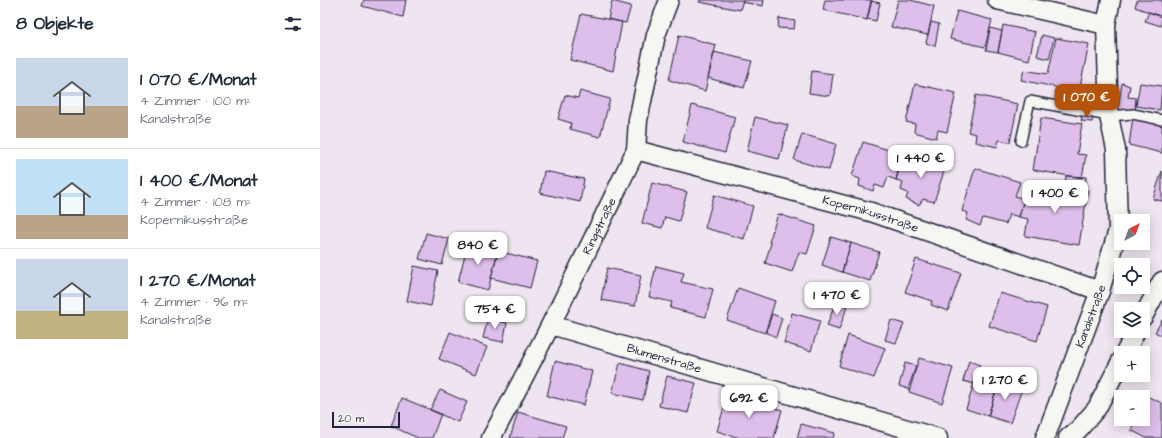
<!DOCTYPE html>
<html lang="de">
<head>
<meta charset="utf-8">
<style>
  :root { --surface:#fff; --page:#f2f2f3; --text:#1f2937; --muted:#747a83; --line:#e0e1e3; --accent:#b45309 }
  body { margin:0; font-family:"Architects Daughter",sans-serif; background:var(--page); color:var(--text); height:100vh; display:flex; flex-direction:column; font-size:15px; white-space:nowrap }
  * { box-sizing:border-box; margin:0 }
  p { font-size:13px; color:var(--muted) }
  .icon { flex:none; width:22px; height:22px; fill:none; stroke:currentColor; stroke-width:2; stroke-linecap:round; stroke-linejoin:round }
  .map { position:relative; flex:1; overflow:hidden }
  .panel { display:flex; flex-direction:column; background:var(--surface); width:320px }
  .panel>* { flex:none }
  .needle { width:26px; rotate:41deg }
  .tools { position:absolute; left:794px; top:214px; display:grid; gap:8px }
  .tools a { display:grid; place-items:center; width:36px; height:36px; border-radius:0px; background:var(--surface); box-shadow:0 2px 10px #0003; font-size:20px }
  .scale { position:absolute; left:12px; bottom:10px; width:68px; box-sizing:border-box; padding-left:4px; border:2px solid #22223b; border-top:0; font-size:11px; line-height:14px; white-space:nowrap; color:#22223b; -webkit-text-stroke:3px #f6f6f2; paint-order:stroke }
  .price { position:absolute; translate:-50% -34px; padding:0 9px; border-radius:8px; background:#fff; color:#222; font-size:13px; line-height:26px; filter:drop-shadow(0 1px 2px #0008) }
  .price::after { content:''; position:absolute; left:50%; top:24px; width:12px; height:9px; margin-left:-6px; background:inherit; clip-path:polygon(0 0,100% 0,50% 100%) }
  .price.selected { background:var(--accent); color:#fff }
  ul { padding:0; list-style:none }
  li { display:flex; align-items:center; gap:12px; height:100px; padding:0 16px }
  li+li { border-top:1px solid var(--line) }
  li span { display:grid; place-items:center; flex:none; width:112px; height:80px; border-radius:0px; color:#555 }
  li>.icon { margin-inline-start:auto }
  span .icon { width:48px; height:48px; fill:#fffc; stroke-width:1 }
  li b { font-size:17px }
  h2 { display:flex; justify-content:space-between; align-items:center; height:48px; padding:0 16px; font-size:17px }
  main { display:flex; flex:1; min-height:0 }
  .map>svg:first-child { display:block }
</style>
</head>
<body>
<main>
<section class="panel">
<h2>8 Objekte<svg class="icon" aria-label="filters" viewBox="0 0 24 24"><path d="M4 7h16M4 17h16"/><circle cx="9" cy="7" r="2"/><circle cx="15" cy="17" r="2"/></svg></h2>
<ul>
<li><span style="background:linear-gradient(#c9d6e8 60%,#b9a48a 0)"><svg class="icon" aria-label="home" viewBox="0 0 24 24"><path d="M3 11l9-7 9 7M6 9v11h12V9"/></svg></span><div><b>1 070 €/Monat</b><p>4 Zimmer · 100 m²</p><p>Kanalstraße</p></div></li>
<li><span style="background:linear-gradient(#bfe0f5 70%,#b9a48a 0)"><svg class="icon" aria-label="home" viewBox="0 0 24 24"><path d="M3 11l9-7 9 7M6 9v11h12V9"/></svg></span><div><b>1 400 €/Monat</b><p>4 Zimmer · 108 m²</p><p>Kopernikusstraße</p></div></li>
<li><span style="background:linear-gradient(#c9d6e8 65%,#c2b280 0)"><svg class="icon" aria-label="home" viewBox="0 0 24 24"><path d="M3 11l9-7 9 7M6 9v11h12V9"/></svg></span><div><b>1 270 €/Monat</b><p>4 Zimmer · 96 m²</p><p>Kanalstraße</p></div></li>
</ul>
</section>
<div class="map">
<svg width="842" height="438" viewBox="0 0 842 438">
  <rect width="100%" height="100%" fill="#efe5f0"/>
  <filter id="ink" filterUnits="userSpaceOnUse"><feTurbulence type="fractalNoise" baseFrequency=".025" numOctaves="2"/><feDisplacementMap in="SourceGraphic" scale="8" xChannelSelector="R" yChannelSelector="G"/><feConvolveMatrix kernelMatrix="1 2 1 2 8 2 1 2 1" color-interpolation-filters="sRGB"/></filter>
  <g filter="url(#ink)">
    <path fill="#debeea" stroke="#22223b" d="M 44,0 L 86,0 L 83,17 L 42,6 Z
      M 380,0 L 423,0 L 420,10 L 379,2 Z
      M 423,0 L 444,0 L 443,6 L 422,2 Z
      M 505,0 L 552,0 L 547,20 L 503,10 Z
      M 578,0 L 590,0 L 614,6 L 608,35 L 571,27 Z
      M 817,0 L 842,0 L 842,17 L 815,7 Z
      M 292,1 L 311,6 L 306,23 L 288,19 Z
      M 551,1 L 560,3 L 556,21 L 547,19 Z
      M 637,11 L 672,20 L 665,47 L 630,39 Z
      M 829,12 L 842,17 L 841,26 L 825,21 Z
      M 261,14 L 302,22 L 293,71 L 250,60 Z
      M 459,18 L 475,21 L 474,29 L 458,28 Z
      M 611,22 L 619,24 L 615,46 L 606,43 Z
      M 683,25 L 715,32 L 709,60 L 678,52 Z
      M 670,28 L 682,31 L 678,52 L 666,50 Z
      M 359,35 L 396,45 L 385,91 L 349,80 Z
      M 722,35 L 734,38 L 729,59 L 717,56 Z
      M 736,38 L 769,44 L 759,92 L 701,80 L 704,70 L 728,74 Z
      M 394,52 L 432,61 L 424,88 L 388,78 Z
      M 492,71 L 513,74 L 510,96 L 489,93 Z
      M 802,83 L 810,86 L 808,97 L 816,98 L 815,112 L 798,109 Z
      M 820,83 L 842,86 L 840,110 L 816,106 Z
      M 595,84 L 636,93 L 627,132 L 618,130 L 616,138 L 594,132 L 595,124 L 586,122 Z
      M 260,91 L 290,99 L 280,137 L 250,129 L 251,123 L 238,119 L 245,95 L 258,98 Z
      M 656,95 L 698,104 L 690,142 L 679,140 L 677,147 L 655,142 L 656,134 L 648,132 Z
      M 372,105 L 415,117 L 405,153 L 363,142 Z
      M 762,115 L 773,116 L 772,122 L 761,121 Z
      M 435,117 L 468,125 L 459,159 L 427,151 Z
      M 813,117 L 842,123 L 842,153 L 809,145 Z
      M 721,118 L 762,124 L 757,154 L 766,155 L 762,178 L 713,170 Z
      M 482,134 L 516,144 L 509,170 L 474,160 Z
      M 543,142 L 575,152 L 573,159 L 581,161 L 576,180 L 568,177 L 564,188 L 555,185 L 553,191 L 539,186 L 540,179 L 532,176 Z
      M 593,154 L 626,165 L 614,202 L 603,199 L 599,205 L 586,199 L 588,193 L 581,190 L 583,182 L 576,180 L 581,161 L 590,164 Z
      M 655,168 L 700,182 L 695,196 L 704,199 L 699,217 L 689,214 L 686,224 L 663,218 L 660,226 L 646,220 L 648,213 L 642,211 Z
      M 224,171 L 264,179 L 260,202 L 220,193 Z
      M 842,171 L 842,201 L 833,199 Z
      M 746,176 L 766,177 L 766,187 L 745,185 Z
      M 332,183 L 367,192 L 359,221 L 345,217 L 342,228 L 322,223 Z
      M 714,184 L 768,190 L 759,245 L 705,236 L 708,219 L 699,217 L 704,199 L 711,201 Z
      M 394,195 L 433,206 L 424,239 L 385,228 Z
      M 458,214 L 496,226 L 487,254 L 479,252 L 472,272 L 445,263 L 451,243 L 449,242 Z
      M 106,233 L 129,239 L 122,265 L 99,259 Z
      M 511,237 L 531,243 L 522,272 L 502,265 Z
      M 148,243 L 178,251 L 168,290 L 138,282 Z
      M 531,243 L 559,252 L 550,281 L 522,272 Z
      M 178,251 L 217,261 L 210,288 L 171,278 Z
      M 596,259 L 641,273 L 628,311 L 611,305 L 612,301 L 585,292 Z
      M 94,266 L 118,271 L 111,306 L 87,301 Z
      M 336,266 L 364,273 L 361,282 L 393,289 L 386,317 L 350,308 L 352,302 L 329,297 Z
      M 823,267 L 828,270 L 823,280 Z
      M 287,268 L 321,275 L 315,306 L 281,300 Z
      M 418,288 L 455,301 L 445,333 L 407,320 Z
      M 680,293 L 727,307 L 717,341 L 669,326 Z
      M 515,303 L 527,307 L 519,330 L 507,326 Z
      M 472,313 L 500,321 L 491,351 L 464,343 Z
      M 452,314 L 462,318 L 456,337 L 446,332 Z
      M 168,318 L 187,323 L 183,342 L 163,338 Z
      M 571,320 L 584,324 L 576,343 L 565,340 Z
      M 842,320 L 842,336 L 835,332 Z
      M 130,332 L 167,347 L 156,374 L 119,359 Z
      M 528,335 L 565,348 L 554,378 L 519,366 Z
      M 599,358 L 633,368 L 622,403 L 589,392 Z
      M 235,361 L 272,371 L 264,405 L 227,396 Z
      M 649,361 L 660,365 L 654,384 L 643,381 Z
      M 300,363 L 329,371 L 323,400 L 292,393 Z
      M 585,363 L 596,366 L 588,389 L 579,386 Z
      M 658,370 L 680,378 L 668,416 L 646,409 Z
      M 347,376 L 376,383 L 368,413 L 339,406 Z
      M 680,378 L 703,386 L 690,423 L 668,416 Z
      M 120,390 L 147,402 L 138,422 L 110,410 Z
      M 408,394 L 462,410 L 454,438 L 420,438 L 397,431 Z
      M 826,396 L 842,403 L 842,438 L 826,438 L 811,430 L 816,419 L 823,419 L 823,402 Z
      M 82,398 L 121,414 L 112,438 L 98,438 L 71,426 Z
      M 198,412 L 246,426 L 242,438 L 190,438 Z
      M 481,424 L 515,433 L 513,438 L 477,438 Z"/>
    <g fill="none" stroke-linecap="round" stroke-linejoin="round">
      <defs>
        <path id="service" d="M 701,141 L 710,101 L 789,116 L 813,114 L 842,120"/>
        <g id="minor">
          <path d="M 677,0 L 786,25"/>
          <path id="s1" d="M 316,150 L 551,212 L 780,291"/>
          <path d="M 823,317 L 842,281"/>
          <path id="s2" d="M 231,325 L 618,438"/>
          <path d="M 805,353 L 816,331"/>
          <path id="s3" d="M 171,438 C 223,344 269,247 316,150 L 318,120 L 336,35 L 349,0"/>
          <path id="s4" d="M 725,438 L 780,291 L 798,230 L 796,150 L 789,116 L 786,25 L 791,0"/>
          <path d="M 748,438 L 759,429 L 777,408 L 801,361"/>
        </g>
      </defs>
      <use href="#service" stroke="#22223b" stroke-width="12"/>
      <use href="#minor" stroke="#22223b" stroke-width="21"/>
      <use href="#service" stroke="#f6f6f2" stroke-width="9"/>
      <use href="#minor" stroke="#f6f6f2" stroke-width="18"/>
    </g>
  </g>
  <g text-anchor="middle" stroke-width="3.5" stroke-linejoin="round" paint-order="stroke">
    <g font-size="12" fill="#22223b" stroke="#f6f6f2">
      <text dy="4" stroke="none"><textPath href="#s1" startOffset="243">Kopernikusstraße</textPath></text>
      <text dy="4" stroke="none"><textPath href="#s3" startOffset="238">Ringstraße</textPath></text>
      <text dy="4" stroke="none"><textPath href="#s4" startOffset="130">Kanalstraße</textPath></text>
      <text dy="4" stroke="none"><textPath href="#s2" startOffset="118">Blumenstraße</textPath></text>
    </g>
  </g>
</svg>
<div class="tools">
<a><svg class="needle" viewBox="-14 -14 28 28"><path d="M0-13l5 13h-10z" fill="#e53935"/><path d="M0 13l5-13h-10z" fill="#747a83"/></svg></a>
<a><svg class="icon" aria-label="locate" viewBox="0 0 24 24"><circle cx="12" cy="12" r="6"/><path d="M12 2v4M12 18v4M2 12h4M18 12h4"/></svg></a>
<a><svg class="icon" aria-label="layers" viewBox="0 0 24 24"><path d="M12 4l9 5-9 5-9-5zM3 14l9 5 9-5"/></svg></a>
<a>+</a>
<a>−</a>
</div>
<div class="scale">20 m</div>
<b class="price selected" style="left:767px;top:118px">1 070 €</b>
<b class="price" style="left:601px;top:179px">1 440 €</b>
<b class="price" style="left:735px;top:214px">1 400 €</b>
<b class="price" style="left:158px;top:266px">840 €</b>
<b class="price" style="left:517px;top:316px">1 470 €</b>
<b class="price" style="left:175px;top:330px">754 €</b>
<b class="price" style="left:685px;top:401px">1 270 €</b>
<b class="price" style="left:429px;top:419px">692 €</b>
</div>
</main>
</body>
</html>
